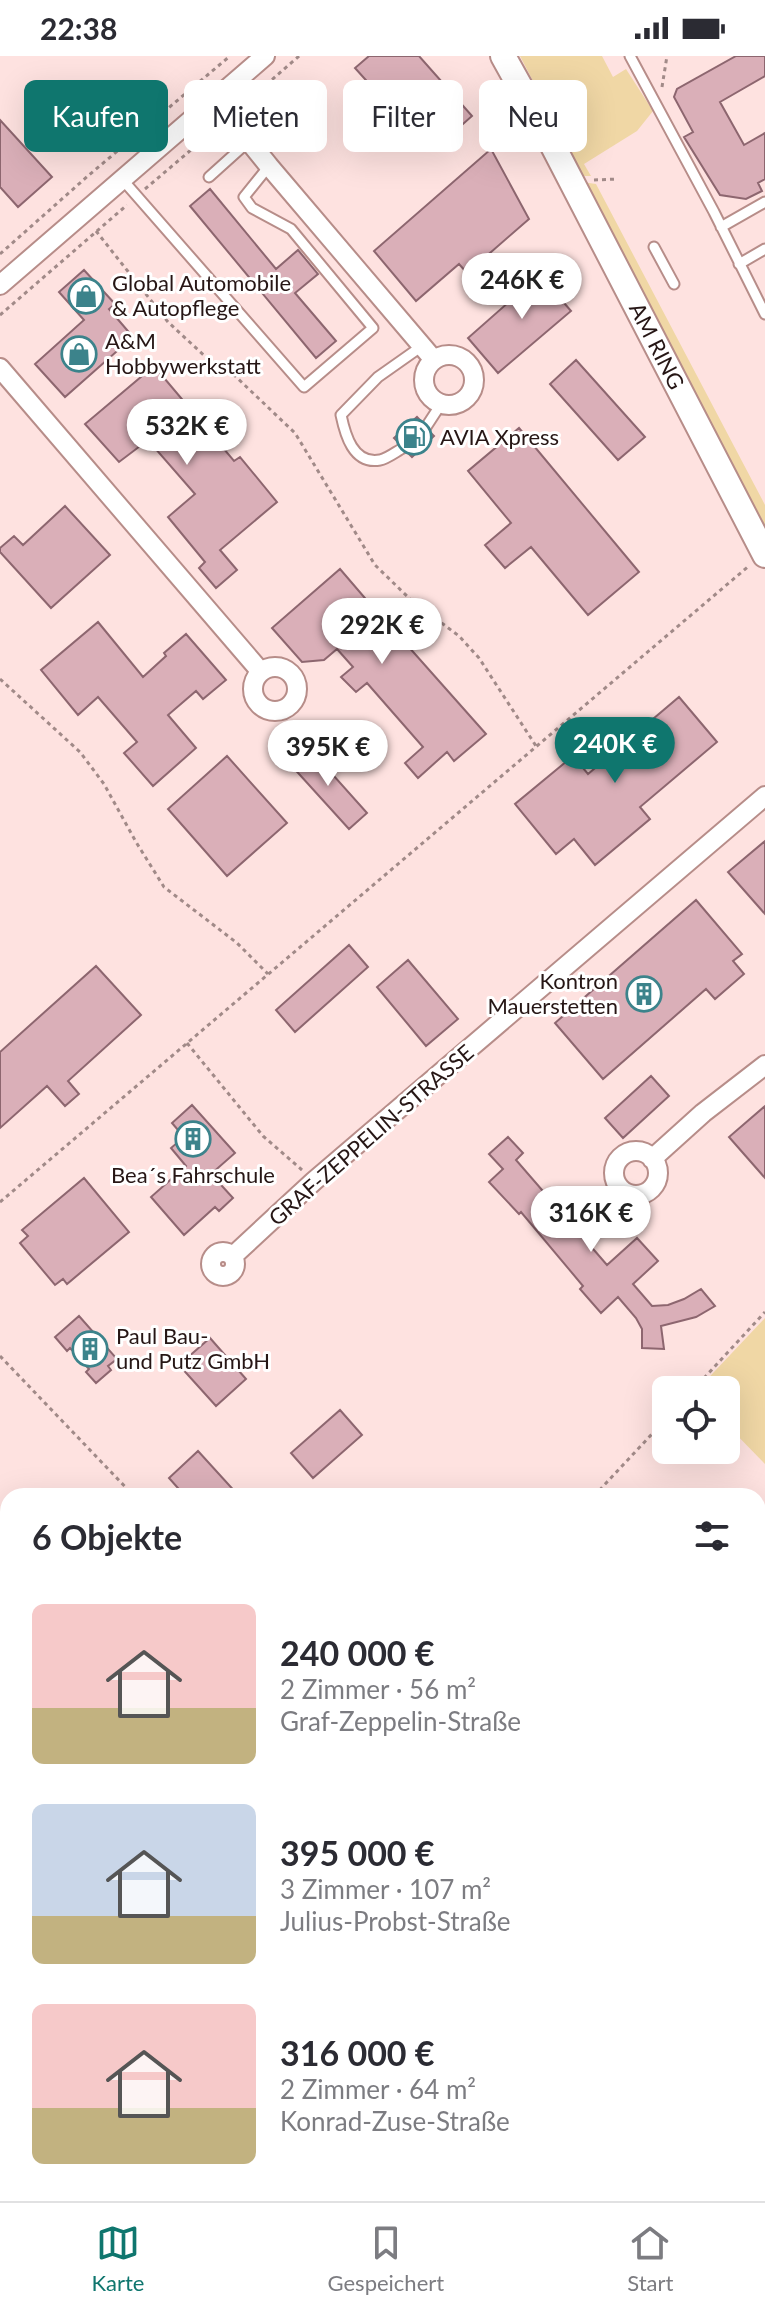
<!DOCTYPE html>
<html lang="de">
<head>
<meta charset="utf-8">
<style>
  :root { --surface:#fff; --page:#f7f7f7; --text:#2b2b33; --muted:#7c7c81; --line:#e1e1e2; --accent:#0f766e }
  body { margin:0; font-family:Lato,sans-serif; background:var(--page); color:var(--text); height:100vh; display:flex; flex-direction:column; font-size:30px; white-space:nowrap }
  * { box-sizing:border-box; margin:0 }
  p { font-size:26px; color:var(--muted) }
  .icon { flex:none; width:44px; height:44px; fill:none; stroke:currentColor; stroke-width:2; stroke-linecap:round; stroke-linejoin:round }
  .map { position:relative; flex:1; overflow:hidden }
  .sheet { position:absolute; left:0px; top:1432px; width:766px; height:714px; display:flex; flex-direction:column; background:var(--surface); border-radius:24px 24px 0 0; box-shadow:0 8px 32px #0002 }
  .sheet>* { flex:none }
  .guide { position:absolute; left:24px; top:24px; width:718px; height:72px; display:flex; gap:16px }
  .fabs { position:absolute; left:652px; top:1320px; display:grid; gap:16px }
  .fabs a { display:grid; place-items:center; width:88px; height:88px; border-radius:12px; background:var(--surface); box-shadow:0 8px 32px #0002; font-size:40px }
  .price { position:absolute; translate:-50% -68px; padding:0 18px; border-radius:28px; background:#fff; color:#222; font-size:26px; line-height:52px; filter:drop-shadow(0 2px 4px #0008) }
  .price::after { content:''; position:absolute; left:50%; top:48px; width:24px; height:18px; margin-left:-12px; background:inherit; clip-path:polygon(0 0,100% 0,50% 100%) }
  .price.on { background:var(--accent); color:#fff }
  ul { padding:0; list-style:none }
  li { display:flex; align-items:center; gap:24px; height:200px; padding:0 32px }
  li span { display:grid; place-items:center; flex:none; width:224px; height:160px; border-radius:12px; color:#555 }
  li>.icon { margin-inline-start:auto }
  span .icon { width:96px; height:96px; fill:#fffc; stroke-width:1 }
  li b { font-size:34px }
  h2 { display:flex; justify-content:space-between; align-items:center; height:96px; padding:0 32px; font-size:34px }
  .tag { padding:0 28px; border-radius:12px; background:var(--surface); box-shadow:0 8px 32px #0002; font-size:28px; line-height:72px }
  .tag.on { background:var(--accent); color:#fff }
  .status { display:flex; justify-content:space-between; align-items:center; height:56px; padding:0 40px; background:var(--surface); direction:ltr }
  .status svg { height:22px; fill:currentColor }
  .menu { display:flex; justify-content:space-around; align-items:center; height:112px; border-top:2px solid var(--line); background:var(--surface); font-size:22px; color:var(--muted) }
  .menu a { display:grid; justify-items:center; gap:4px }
  .menu .on { color:var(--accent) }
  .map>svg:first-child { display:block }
</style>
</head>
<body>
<div class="status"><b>22:38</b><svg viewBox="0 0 49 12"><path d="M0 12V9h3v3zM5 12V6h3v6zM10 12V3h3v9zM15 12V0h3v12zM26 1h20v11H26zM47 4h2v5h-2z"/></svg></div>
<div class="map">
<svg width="765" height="2145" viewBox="0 0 765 2145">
  <rect width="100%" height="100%" fill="#fee2e0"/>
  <path fill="#f0d7a5" d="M 520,0 L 602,0 L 613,21 L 626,13 L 653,55 L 637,75 L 584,108 L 591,120 L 582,120 Z
    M 582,126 L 596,128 L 765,449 L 765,482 Z
    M 765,1262 L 765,1408 L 726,1368 L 726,1334 L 697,1334 Z"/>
  <path fill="#daafb8" stroke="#8d666f" stroke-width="2" d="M 369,0 L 419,0 L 472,60 L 436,92 L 396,48 L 391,52 L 355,12 Z
    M 736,0 L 765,0 L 765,20 L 720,46 L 744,89 L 765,77 L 765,123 L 758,127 L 762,135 L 746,143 L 720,139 L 684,81 L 693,76 L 674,41 L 677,33 Z
    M 0,64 L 52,121 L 18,151 L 0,131 Z
    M 491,93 L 529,163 L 467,217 L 459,208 L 416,245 L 374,195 Z
    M 210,133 L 276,213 L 298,194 L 318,218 L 295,237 L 336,285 L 316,302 L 190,150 Z
    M 557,208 L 566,225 L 552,233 L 571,255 L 498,317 L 468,282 L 544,215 Z
    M 84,214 L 115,248 L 109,253 L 133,281 L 65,341 L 35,308 L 84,264 L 59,236 Z
    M 576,304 L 645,381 L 618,404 L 550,328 Z
    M 154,310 L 234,405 L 240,401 L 277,446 L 220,494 L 237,514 L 216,532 L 199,512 L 205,506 L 168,461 L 195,438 L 148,384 L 119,406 L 85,368 Z
    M 417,361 L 421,365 L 419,371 L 421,377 L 426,378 L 431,377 L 434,380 L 412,401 L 408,397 L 410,393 L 409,388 L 404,385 L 398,386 L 394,382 Z
    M 519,372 L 639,516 L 588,559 L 531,491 L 505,512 L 485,489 L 511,467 L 468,415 Z
    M 65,450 L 110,499 L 51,552 L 0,496 L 0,492 L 14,480 L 23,489 Z
    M 340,513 L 388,569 L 410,549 L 428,570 L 407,589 L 486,678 L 454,705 L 447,696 L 418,722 L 405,707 L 423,691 L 367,627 L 356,636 L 341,621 L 353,611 L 337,593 L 324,604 L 302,606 L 272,572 Z
    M 98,566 L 143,621 L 166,600 L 164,597 L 186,578 L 226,624 L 203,643 L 196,635 L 168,659 L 196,692 L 153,730 L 124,697 L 137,686 L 98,641 L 78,659 L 41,614 Z
    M 679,641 L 717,686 L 640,751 L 650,763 L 595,809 L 574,783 L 556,798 L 515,748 L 573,700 L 588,718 Z
    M 308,691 L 367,757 L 349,773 L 290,708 Z
    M 227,700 L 287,767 L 227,820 L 168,753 Z
    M 765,785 L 765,858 L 728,816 Z
    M 696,844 L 742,898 L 733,905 L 744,918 L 715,943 L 706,933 L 603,1023 L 555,967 Z
    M 349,889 L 368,911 L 295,976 L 276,954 Z
    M 408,904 L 458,963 L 426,990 L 377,931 Z
    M 96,910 L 141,959 L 68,1025 L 79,1038 L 65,1050 L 47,1030 L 0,1072 L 0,996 Z
    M 651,1020 L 669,1040 L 623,1082 L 605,1062 Z
    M 192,1049 L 235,1097 L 211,1118 L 233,1142 L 219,1155 L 215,1151 L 184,1179 L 151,1141 L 186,1110 L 171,1092 L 184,1081 L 172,1067 Z
    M 765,1050 L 765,1122 L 729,1081 Z
    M 508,1081 L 523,1097 L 516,1104 L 607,1209 L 637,1182 L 658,1205 L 633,1228 L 652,1250 L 668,1249 L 684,1243 L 701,1233 L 715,1250 L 696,1261 L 661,1270 L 664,1293 L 642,1292 L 642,1273 L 636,1262 L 618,1241 L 601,1257 L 580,1233 L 583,1230 L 521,1156 L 519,1158 L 489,1126 L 503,1113 L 489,1098 Z
    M 84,1122 L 129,1176 L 67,1228 L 63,1223 L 55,1229 L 20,1187 L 28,1180 L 22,1174 Z
    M 79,1260 L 117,1303 L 108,1310 L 111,1314 L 96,1327 L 86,1316 L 89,1313 L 70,1292 L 67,1295 L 55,1281 Z
    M 210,1282 L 246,1323 L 216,1350 L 179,1309 Z
    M 340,1354 L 362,1379 L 313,1422 L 291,1397 Z
    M 198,1395 L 239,1440 L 185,1440 L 169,1422 Z"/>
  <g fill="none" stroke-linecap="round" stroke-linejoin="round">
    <defs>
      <path id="service" d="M 630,0 L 714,156 L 765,258
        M 209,121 L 249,85
        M 122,123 L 304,331 L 373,272 L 291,173 L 252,152 L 244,141 L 269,110
        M 721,171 L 765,146
        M 654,191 L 674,228
        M 739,208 L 765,193
        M 426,371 L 441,348
        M 403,392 C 397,395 387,403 380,404 C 353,409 345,378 341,359 L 378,321 L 422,290"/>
      <path id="minor" d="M 215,43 L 269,110 L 434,304
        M 0,229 L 265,0
        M424 324a25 25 0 1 1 50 0a25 25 0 1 1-50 0Z
        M 0,312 L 261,616
        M253 633a22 22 0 1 1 44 0a22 22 0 1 1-44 0Z
        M614 1117a22 22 0 1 1 44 0a22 22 0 1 1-44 0Z
        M 652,1103 L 703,1057 L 765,1009
        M211 1208a12 12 0 1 1 24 0a12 12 0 1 1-24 0Z
        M 233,1200 L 314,1125 L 765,740"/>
      <path id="tertiary" d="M 503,0 L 551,86 L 765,499"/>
    </defs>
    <use href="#service" stroke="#b78d89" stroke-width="13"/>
    <use href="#minor" stroke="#b78d89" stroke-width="22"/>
    <use href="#tertiary" stroke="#b78d89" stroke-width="28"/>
    <path stroke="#a18a88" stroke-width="3" stroke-dasharray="4 4" stroke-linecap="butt" d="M 662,31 L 667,0
      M 242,50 L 299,0
      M 594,124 L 618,123
      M 145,133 L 218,71
      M 96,175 L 168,266 L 209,304 L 233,318 L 295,377 L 375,509 L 411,544 L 459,580 L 479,602 L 536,690
      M 0,198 L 89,119 L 230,0
      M 0,259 L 127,149
      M 0,623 L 80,696 L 104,728 L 136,786 L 164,831 L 237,887 L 268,918
      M 187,987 L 263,1080 L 302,1114
      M 0,1146 L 750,509
      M 0,1300 L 134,1440
      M 693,1334 L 765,1256
      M 594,1440 L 666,1363
      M 0,2050 L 8,2042
      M 758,2062 L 765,2069
      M 758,2096 L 765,2104"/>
    <use href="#service" stroke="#fff" stroke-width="9"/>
    <use href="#minor" stroke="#fff" stroke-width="18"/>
    <use href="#tertiary" stroke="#fff" stroke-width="24"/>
  </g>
  <defs>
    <symbol id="shop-ring" viewBox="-11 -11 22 22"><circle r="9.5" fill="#fff" stroke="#3c838b" stroke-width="1.5"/><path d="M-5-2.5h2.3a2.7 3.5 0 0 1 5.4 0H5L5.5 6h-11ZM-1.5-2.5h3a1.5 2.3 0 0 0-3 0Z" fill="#3c838b"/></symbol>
    <symbol id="fuel-ring" viewBox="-11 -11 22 22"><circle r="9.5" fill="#fff" stroke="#3c838b" stroke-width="1.5"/><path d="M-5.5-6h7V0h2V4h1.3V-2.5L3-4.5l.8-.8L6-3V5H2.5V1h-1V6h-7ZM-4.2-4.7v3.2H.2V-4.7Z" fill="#3c838b"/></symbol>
    <symbol id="building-ring" viewBox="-11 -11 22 22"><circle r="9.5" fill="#fff" stroke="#3c838b" stroke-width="1.5"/><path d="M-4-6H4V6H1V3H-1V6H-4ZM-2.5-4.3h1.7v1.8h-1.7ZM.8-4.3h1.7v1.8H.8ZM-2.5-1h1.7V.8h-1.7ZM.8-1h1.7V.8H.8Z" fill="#3c838b"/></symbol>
  </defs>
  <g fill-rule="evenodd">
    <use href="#shop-ring" x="66" y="220" width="40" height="40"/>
    <use href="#shop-ring" x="59" y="278" width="40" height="40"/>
    <use href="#fuel-ring" x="394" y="361" width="40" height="40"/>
    <use href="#building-ring" x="624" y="918" width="40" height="40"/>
    <use href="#building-ring" x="173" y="1063" width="40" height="40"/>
    <use href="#building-ring" x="70" y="1273" width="40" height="40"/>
  </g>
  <g text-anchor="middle" stroke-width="6" stroke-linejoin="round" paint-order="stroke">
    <g font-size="22" fill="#261615" stroke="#fff" text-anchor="start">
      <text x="112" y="235">Global Automobile<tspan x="112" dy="25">&amp; Autopflege</tspan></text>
      <text x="105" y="293">A&amp;M<tspan x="105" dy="25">Hobbywerkstatt</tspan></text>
      <text x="440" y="389">AVIA Xpress</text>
      <text x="618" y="933" text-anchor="end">Kontron<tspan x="618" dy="25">Mauerstetten</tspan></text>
      <text x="193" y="1127" text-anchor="middle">Bea´s Fahrschule</text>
      <text x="116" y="1288">Paul Bau-<tspan x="116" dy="25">und Putz GmbH</tspan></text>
    </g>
    <g font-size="22" fill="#261615" stroke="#fff">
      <text transform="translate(657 290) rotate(63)" y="8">AM RING</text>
      <text transform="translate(371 1079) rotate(-41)" y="8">GRAF-ZEPPELIN-STRASSE</text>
    </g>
  </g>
</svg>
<div class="fabs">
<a><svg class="icon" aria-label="locate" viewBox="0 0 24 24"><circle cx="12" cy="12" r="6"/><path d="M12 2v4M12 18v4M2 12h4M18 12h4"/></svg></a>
</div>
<b class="price" style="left:522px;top:265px">246K €</b>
<b class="price" style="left:187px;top:411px">532K €</b>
<b class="price" style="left:382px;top:610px">292K €</b>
<b class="price on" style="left:615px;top:729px">240K €</b>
<b class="price" style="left:328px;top:732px">395K €</b>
<b class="price" style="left:591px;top:1198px">316K €</b>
<div class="guide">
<a class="tag on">Kaufen</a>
<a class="tag">Mieten</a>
<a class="tag">Filter</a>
<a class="tag">Neu</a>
</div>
<section class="sheet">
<h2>6 Objekte<svg class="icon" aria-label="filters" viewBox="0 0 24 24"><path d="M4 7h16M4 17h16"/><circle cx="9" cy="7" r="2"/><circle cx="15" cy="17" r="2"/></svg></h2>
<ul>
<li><span style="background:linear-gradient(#f6c9c9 65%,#c2b280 0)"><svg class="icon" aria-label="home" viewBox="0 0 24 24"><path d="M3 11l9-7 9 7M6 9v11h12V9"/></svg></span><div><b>240 000 €</b><p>2 Zimmer · 56 m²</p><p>Graf-Zeppelin-Straße</p></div></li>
<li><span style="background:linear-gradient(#c9d6e8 70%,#c2b280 0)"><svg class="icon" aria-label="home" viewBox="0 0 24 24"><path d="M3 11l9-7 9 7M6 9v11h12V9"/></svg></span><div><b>395 000 €</b><p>3 Zimmer · 107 m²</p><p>Julius-Probst-Straße</p></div></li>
<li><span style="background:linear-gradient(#f6c9c9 65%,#c2b280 0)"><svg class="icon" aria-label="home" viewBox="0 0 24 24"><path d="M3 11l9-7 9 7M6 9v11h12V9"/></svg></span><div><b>316 000 €</b><p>2 Zimmer · 64 m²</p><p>Konrad-Zuse-Straße</p></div></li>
</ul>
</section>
</div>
<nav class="menu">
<a class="on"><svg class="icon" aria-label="map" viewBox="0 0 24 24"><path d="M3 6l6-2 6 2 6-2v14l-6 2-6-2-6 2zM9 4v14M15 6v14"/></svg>Karte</a>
<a><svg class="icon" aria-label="saved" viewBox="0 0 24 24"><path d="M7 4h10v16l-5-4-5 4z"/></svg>Gespeichert</a>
<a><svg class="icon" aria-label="home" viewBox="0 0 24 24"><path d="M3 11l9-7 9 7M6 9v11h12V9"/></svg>Start</a>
</nav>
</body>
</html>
